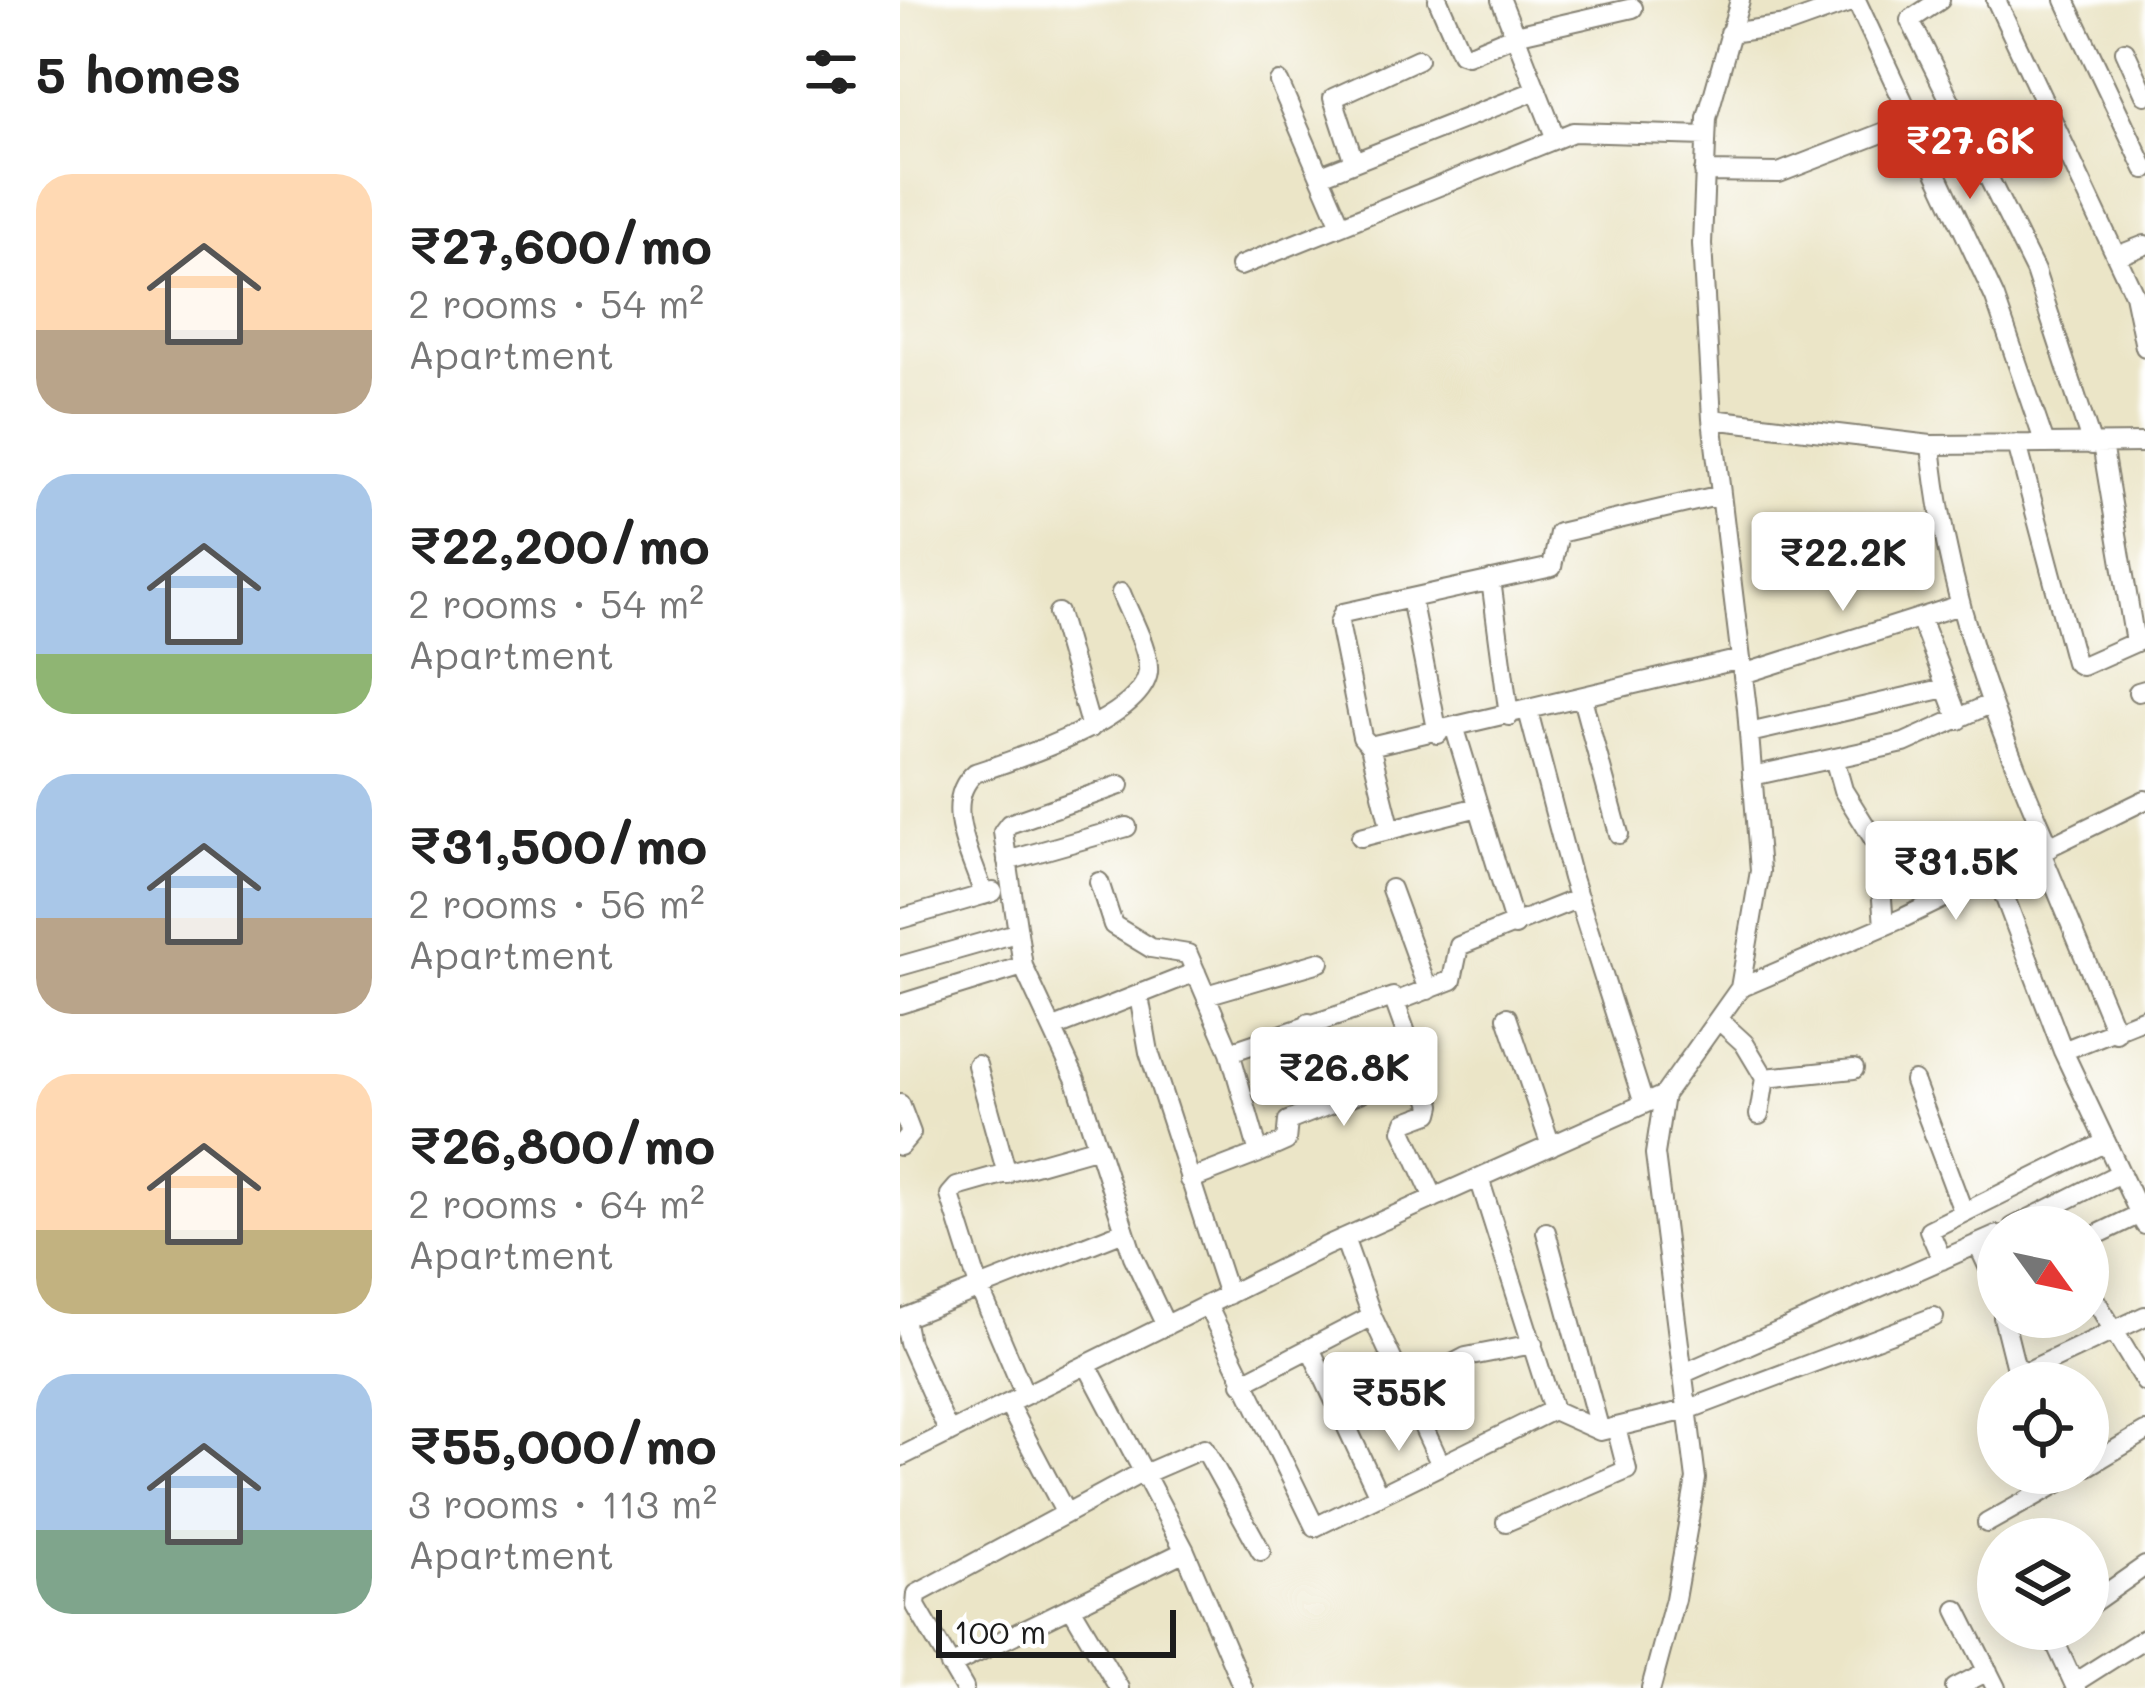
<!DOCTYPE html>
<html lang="en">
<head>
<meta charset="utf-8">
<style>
  :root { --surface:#fff; --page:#f2f2f2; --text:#222; --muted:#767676; --accent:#c8321e }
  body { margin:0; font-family:Mali,sans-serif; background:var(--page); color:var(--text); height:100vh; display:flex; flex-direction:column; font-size:45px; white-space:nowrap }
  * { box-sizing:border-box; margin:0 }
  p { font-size:39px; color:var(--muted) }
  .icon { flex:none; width:66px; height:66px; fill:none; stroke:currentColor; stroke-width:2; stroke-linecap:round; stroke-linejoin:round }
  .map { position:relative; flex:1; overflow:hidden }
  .sheet { display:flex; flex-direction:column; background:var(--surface); width:900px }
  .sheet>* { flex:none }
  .needle { width:78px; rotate:123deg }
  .tools { position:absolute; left:1077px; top:1206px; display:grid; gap:24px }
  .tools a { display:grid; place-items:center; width:132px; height:132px; border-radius:50%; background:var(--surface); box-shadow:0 6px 30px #0003; font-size:60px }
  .scale { position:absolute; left:36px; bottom:30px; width:240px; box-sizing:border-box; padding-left:12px; border:6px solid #1c1c1c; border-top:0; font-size:33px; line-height:42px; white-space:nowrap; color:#1c1c1c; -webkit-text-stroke:9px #fff; paint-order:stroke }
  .price { position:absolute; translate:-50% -102px; padding:0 27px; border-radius:12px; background:#fff; color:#222; font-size:39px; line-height:78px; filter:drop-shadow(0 3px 6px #0008) }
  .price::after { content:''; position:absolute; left:50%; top:72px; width:36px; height:27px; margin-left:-18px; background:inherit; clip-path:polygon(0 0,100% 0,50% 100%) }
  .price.selected { background:var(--accent); color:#fff }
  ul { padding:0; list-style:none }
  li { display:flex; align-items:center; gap:36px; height:300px; padding:0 36px }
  li span { display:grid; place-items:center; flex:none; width:336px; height:240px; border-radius:36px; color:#555 }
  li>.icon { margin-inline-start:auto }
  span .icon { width:144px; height:144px; fill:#fffc; stroke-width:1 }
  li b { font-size:51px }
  h2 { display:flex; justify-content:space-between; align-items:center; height:144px; padding:0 36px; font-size:51px }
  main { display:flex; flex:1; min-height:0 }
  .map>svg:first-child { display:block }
</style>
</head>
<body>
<main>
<section class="sheet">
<h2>5 homes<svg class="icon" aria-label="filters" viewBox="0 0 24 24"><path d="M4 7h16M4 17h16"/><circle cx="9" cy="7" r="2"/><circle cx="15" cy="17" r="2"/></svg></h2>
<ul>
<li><span style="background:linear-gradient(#ffd9b3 65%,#b9a48a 0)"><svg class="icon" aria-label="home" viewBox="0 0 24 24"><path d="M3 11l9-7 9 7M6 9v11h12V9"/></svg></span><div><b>₹27,600/mo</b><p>2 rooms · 54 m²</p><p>Apartment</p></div></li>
<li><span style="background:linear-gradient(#a9c7e8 75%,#8fb573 0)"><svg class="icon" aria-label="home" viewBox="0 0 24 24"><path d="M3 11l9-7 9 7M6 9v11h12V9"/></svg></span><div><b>₹22,200/mo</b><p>2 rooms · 54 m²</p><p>Apartment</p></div></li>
<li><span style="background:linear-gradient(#a9c7e8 60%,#b9a48a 0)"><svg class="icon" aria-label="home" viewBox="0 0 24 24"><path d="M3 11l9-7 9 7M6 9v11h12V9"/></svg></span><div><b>₹31,500/mo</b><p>2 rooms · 56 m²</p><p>Apartment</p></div></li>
<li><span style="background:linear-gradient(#ffd9b3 65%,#c2b280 0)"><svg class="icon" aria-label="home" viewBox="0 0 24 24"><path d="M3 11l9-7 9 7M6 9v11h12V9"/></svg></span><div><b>₹26,800/mo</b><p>2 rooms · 64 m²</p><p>Apartment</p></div></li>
<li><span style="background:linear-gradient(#a9c7e8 65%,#7fa58c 0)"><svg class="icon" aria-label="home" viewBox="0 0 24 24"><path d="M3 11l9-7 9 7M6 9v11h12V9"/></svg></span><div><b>₹55,000/mo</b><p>3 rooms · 113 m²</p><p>Apartment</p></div></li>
</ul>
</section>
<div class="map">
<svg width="1245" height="1688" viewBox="0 0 1245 1688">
  <rect width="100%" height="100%" fill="#fff"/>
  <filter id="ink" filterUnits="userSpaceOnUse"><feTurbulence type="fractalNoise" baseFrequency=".00833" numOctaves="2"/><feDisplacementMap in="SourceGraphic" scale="24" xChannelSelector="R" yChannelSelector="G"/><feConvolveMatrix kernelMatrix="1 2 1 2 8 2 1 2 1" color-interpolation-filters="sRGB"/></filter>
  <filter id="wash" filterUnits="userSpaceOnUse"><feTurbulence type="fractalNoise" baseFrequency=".004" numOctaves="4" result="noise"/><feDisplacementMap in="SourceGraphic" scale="48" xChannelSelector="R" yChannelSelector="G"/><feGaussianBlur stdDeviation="2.7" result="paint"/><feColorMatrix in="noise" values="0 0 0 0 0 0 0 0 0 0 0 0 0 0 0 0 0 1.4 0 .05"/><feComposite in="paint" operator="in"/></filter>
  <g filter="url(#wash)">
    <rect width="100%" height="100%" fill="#ebe5c7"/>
  </g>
  <g filter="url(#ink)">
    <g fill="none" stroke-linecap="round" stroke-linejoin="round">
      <defs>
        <path id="minor" d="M 538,0 L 561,53 L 567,55 L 615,35 L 733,8
          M 601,0 L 656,139
          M 1040,0 L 1010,20 L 1135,271 L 1192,445
          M 1096,0 L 1234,294 L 1245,347
          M 1165,0 L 1245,169
          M 829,33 L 886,25 L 956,0 L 1095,298 L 1145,444
          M 1225,51 L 1245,95
          M 379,82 L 440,223
          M 454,162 L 433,98 L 518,59
          M 804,172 L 879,173 L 1013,121
          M 421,175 L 637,90
          M 1217,256 L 1245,245
          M 340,266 L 673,132 L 806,136
          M 812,419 L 1031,445 L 1245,443
          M 1117,444 L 1175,662 L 1182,666 L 1245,638
          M 1202,444 L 1235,642
          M 1031,445 C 1045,588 1093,718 1150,848
          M 821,495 L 659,533 L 652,567 L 443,613 L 439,623 L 462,737 L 470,746 L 841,659
          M 591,580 L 609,716
          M 511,598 L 538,734
          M 158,613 L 191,728
          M 1020,618 L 1059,720
          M 843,674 L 1060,605
          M 1238,692 L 1245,690
          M 682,698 L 719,834
          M 628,711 L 672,878 L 744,1104
          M 555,729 L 615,926
          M 849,733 L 1046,688
          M 470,746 L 491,830
          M 934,758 L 943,790 L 978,846 L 984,926
          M 852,776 L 1004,743 L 1090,704
          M 220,785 L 109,824 L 103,832 L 123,966 L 176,1080 L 233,1256 L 266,1326
          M 461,837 L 578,807
          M 1141,852 L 1216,1033
          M 107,861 L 227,827
          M 1096,874 L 1163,1051 L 1245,1225
          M 199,882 L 213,925 L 251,948 L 288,954 L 330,1052 L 359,1153 L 289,1180
          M 491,889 L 528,990
          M 84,895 C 73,859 40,803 75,773 C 114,760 242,719 248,672 C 250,650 229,614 221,593
          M 0,919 L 93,892
          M 0,966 L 116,933
          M 840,988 L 1003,918 L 1245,800
          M 306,995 L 420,962
          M 239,996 L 249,1052 L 328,1295
          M 495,1002 L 552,980 L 559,946 L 679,898
          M 0,1004 L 123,966
          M 607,1017 L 651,1146
          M 820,1021 L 844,1043 L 865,1078 L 954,1069
          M 409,1023 L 440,1102
          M 154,1028 L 296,972
          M 1163,1051 L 1245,1018
          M 330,1052 L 493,997 L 532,1105 L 530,1113 L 506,1122 L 503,1130 L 534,1198
          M 77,1065 L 107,1174
          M 1014,1081 L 1063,1211
          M 0,1104 L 11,1133 L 0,1146
          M 859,1115 L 865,1078
          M 359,1153 L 386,1141 L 388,1121 L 518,1070
          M 579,1178 L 653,1410
          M 1113,1227 L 1220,1173
          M 646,1232 L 700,1431
          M 444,1238 L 472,1316 L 540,1463
          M 1188,1239 L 1240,1214
          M 1078,1245 L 1093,1277 L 1098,1276
          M 1042,1260 L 1029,1230 L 1206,1142
          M 1188,1288 L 1245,1382
          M 307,1305 L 415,1527 L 653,1410 L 700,1431 L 787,1410 L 1034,1317
          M 1103,1317 L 1115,1365 L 1126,1372 L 1245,1316
          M 410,1348 L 479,1496
          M 187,1365 L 285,1551 L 343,1688
          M 782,1374 L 1098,1235
          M 342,1383 L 472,1316
          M 505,1389 L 566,1357 L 633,1344
          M 125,1395 L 79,1287 L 50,1195 L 57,1187 L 198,1147
          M 108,1404 L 165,1512
          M 49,1433 L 9,1343 L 4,1318 L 224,1231
          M 0,1457 L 426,1246 L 764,1095
          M 1188,1466 L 1245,1432
          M 244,1474 L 304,1448 L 361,1551
          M 606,1522 L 727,1470 L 716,1427
          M 1087,1523 L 1176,1473
          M 1188,1606 L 1245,1566
          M 171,1607 L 219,1688
          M 1057,1610 L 1096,1688
          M 1157,1629 L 1154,1640 L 1176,1688
          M 50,1666 L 285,1551
          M 1174,1683 L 1245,1638
          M 64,1688 L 16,1606 L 17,1594 L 243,1472
          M 751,1688 L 775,1599 L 796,1479 L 755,1154 L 764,1095 L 840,988 L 860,871 L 847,709 L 812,419 L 802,244 L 807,118 L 840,0
          M 1055,1688 L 1088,1671"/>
      </defs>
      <use href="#minor" stroke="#848072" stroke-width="22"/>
      <use href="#minor" stroke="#fff" stroke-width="18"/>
    </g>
  </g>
</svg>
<div class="tools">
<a><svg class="needle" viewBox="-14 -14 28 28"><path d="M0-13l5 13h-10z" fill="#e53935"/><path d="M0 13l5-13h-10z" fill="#767676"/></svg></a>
<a><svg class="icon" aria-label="locate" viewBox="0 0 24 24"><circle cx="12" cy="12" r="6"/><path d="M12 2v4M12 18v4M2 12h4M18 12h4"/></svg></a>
<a><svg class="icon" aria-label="layers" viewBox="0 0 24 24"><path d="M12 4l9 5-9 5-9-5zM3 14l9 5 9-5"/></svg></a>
</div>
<div class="scale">100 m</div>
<b class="price selected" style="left:1070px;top:202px">₹27.6K</b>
<b class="price" style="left:943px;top:614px">₹22.2K</b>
<b class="price" style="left:1056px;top:923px">₹31.5K</b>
<b class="price" style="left:444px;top:1129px">₹26.8K</b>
<b class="price" style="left:499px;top:1454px">₹55K</b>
</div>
</main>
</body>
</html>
